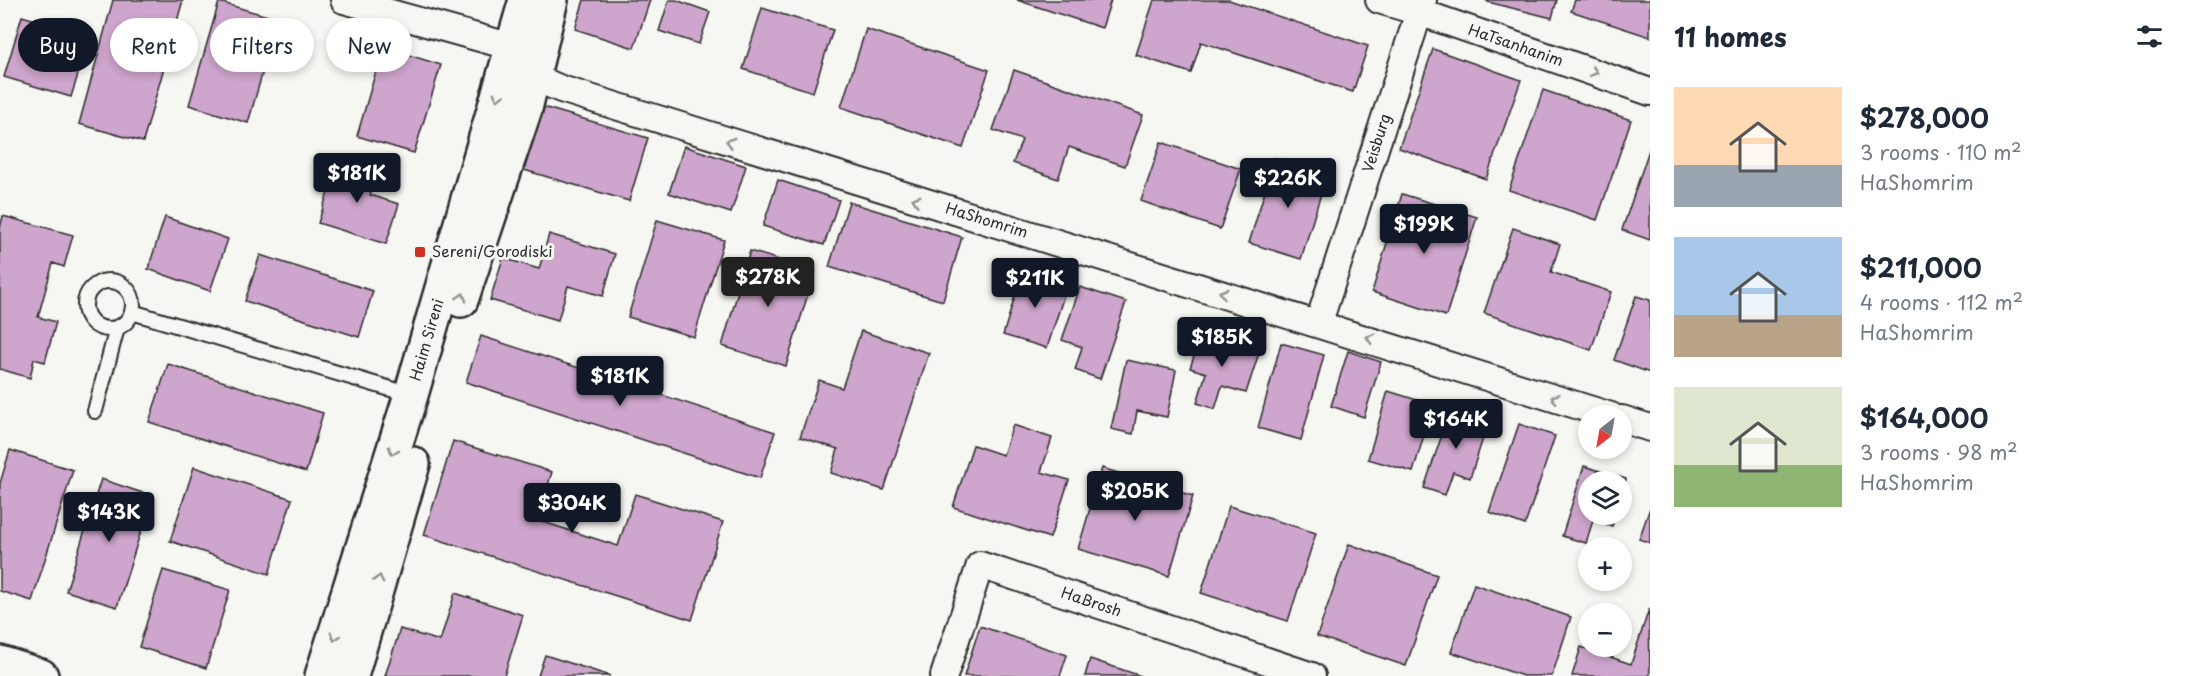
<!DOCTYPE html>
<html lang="en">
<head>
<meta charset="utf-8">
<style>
  :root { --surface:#fff; --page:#f6f6f7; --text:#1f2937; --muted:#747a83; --accent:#111827 }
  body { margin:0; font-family:"Playpen Sans",sans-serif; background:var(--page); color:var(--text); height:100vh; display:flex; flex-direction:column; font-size:22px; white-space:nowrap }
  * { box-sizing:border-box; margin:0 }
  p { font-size:20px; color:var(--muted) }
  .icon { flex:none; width:33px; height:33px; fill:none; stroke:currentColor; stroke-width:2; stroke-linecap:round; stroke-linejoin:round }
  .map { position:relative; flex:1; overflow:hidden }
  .details { display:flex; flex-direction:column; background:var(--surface); width:540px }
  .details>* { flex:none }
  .top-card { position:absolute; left:18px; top:18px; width:570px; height:54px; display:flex; gap:12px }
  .needle { width:39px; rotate:211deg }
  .tools { position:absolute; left:1578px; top:405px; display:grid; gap:12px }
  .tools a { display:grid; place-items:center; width:54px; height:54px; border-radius:50%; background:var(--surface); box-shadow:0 3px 9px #0003; font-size:30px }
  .price { position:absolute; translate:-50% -51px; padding:0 14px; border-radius:6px; background:var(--accent); color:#fff; font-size:20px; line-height:39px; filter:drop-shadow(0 2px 3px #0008) }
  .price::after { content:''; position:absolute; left:50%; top:36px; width:18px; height:14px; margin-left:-9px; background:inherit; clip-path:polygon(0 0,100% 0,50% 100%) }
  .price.selected { background:#222; color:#fff }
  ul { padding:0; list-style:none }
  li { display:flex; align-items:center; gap:18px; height:150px; padding:0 24px }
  li span { display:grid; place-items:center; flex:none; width:168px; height:120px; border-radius:0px; color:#555 }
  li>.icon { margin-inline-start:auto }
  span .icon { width:72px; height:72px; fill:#fffc; stroke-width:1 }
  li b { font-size:26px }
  h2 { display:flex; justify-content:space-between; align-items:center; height:72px; padding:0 24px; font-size:26px }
  .chip { padding:0 21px; border-radius:27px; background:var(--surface); box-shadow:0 3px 9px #0003; font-size:21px; line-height:54px }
  .chip.selected { background:var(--accent); color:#fff }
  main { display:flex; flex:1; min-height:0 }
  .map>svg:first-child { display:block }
</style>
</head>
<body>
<main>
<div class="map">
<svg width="1650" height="676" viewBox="0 0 1650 676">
  <rect width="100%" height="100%" fill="#f6f6f2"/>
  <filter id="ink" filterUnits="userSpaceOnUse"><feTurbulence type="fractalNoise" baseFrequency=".0167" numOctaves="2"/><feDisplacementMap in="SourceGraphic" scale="12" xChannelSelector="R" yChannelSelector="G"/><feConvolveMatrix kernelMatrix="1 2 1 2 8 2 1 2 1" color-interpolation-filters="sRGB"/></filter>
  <g filter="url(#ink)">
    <path fill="#cea5cc" stroke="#2b2b2b" stroke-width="1.5" d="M 113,0 L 183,0 L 143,142 L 79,124 Z
      M 584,0 L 650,0 L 634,48 L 575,29 Z
      M 669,0 L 676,0 L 710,12 L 699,44 L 659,31 Z
      M 1017,0 L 1111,0 L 1102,28 Z
      M 1154,0 L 1229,0 L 1368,46 L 1353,92 L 1201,42 L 1191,73 L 1136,55 Z
      M 1486,0 L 1557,0 L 1552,18 L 1488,2 Z
      M 1575,0 L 1650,0 L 1650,37 L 1571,11 Z
      M 219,2 L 278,19 L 248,123 L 189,105 Z
      M 762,8 L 833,30 L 813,92 L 743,69 Z
      M 22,16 L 90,36 L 71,97 L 4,77 Z
      M 866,29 L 989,70 L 963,148 L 841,107 Z
      M 383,47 L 441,65 L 414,153 L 357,136 Z
      M 1433,49 L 1521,80 L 1486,179 L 1399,148 Z
      M 1014,70 L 1143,115 L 1125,166 L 1069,147 L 1058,179 L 1013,163 L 1022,140 L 993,130 Z
      M 1543,90 L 1631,120 L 1597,220 L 1509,190 Z
      M 543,107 L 648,138 L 629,201 L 524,170 Z
      M 1161,142 L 1241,169 L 1220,229 L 1141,201 Z
      M 684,146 L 746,166 L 731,213 L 669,193 Z
      M 1650,147 L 1650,240 L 1622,230 Z
      M 1275,158 L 1327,174 L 1301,259 L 1249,243 Z
      M 339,159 L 377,172 L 370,195 L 399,204 L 386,244 L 318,223 Z
      M 778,180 L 839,200 L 824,245 L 763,226 Z
      M 1402,194 L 1477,217 L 1446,316 L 1372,292 Z
      M 849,202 L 962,237 L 943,301 L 829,267 Z
      M 3,216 L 73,235 L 64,267 L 53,263 L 38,317 L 56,322 L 45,362 L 34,359 L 30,378 L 0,369 L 0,228 Z
      M 165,217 L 228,239 L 210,291 L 148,269 Z
      M 657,220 L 724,240 L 694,337 L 628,317 Z
      M 1513,228 L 1560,244 L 1551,272 L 1611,292 L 1591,350 L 1484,313 Z
      M 549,234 L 615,254 L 603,296 L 568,286 L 558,320 L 490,300 L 503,258 L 539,269 Z
      M 750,251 L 815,271 L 786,366 L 722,346 Z
      M 260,255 L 373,291 L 359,337 L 245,301 Z
      M 1023,270 L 1068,283 L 1047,348 L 1003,335 Z
      M 1080,287 L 1126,302 L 1100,379 L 1075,370 L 1082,347 L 1062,340 Z
      M 1636,296 L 1650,300 L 1650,373 L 1614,360 Z
      M 861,331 L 929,353 L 884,490 L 831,473 L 838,449 L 800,437 L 819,380 L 842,388 Z
      M 1201,335 L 1259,353 L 1246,393 L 1222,386 L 1215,409 L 1197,403 L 1206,373 L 1190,368 Z
      M 481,336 L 775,432 L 760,478 L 466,382 Z
      M 1281,343 L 1324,355 L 1301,440 L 1258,428 Z
      M 1348,351 L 1381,362 L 1364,417 L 1331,406 Z
      M 1126,360 L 1176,370 L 1167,417 L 1137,411 L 1133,434 L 1111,429 Z
      M 168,364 L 323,413 L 306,472 L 149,422 Z
      M 1388,391 L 1433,405 L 1413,472 L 1368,459 Z
      M 1451,408 L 1489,420 L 1470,478 L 1453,472 L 1445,495 L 1424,488 Z
      M 1519,424 L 1555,436 L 1525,525 L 1489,512 Z
      M 1013,425 L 1052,438 L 1041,472 L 1069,480 L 1050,538 L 953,507 L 973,445 L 1003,455 Z
      M 453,441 L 552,472 L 537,520 L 618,546 L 635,494 L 723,522 L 692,620 L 424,535 Z
      M 10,450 L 73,470 L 32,601 L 0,591 L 0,483 Z
      M 1584,466 L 1626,479 L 1622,495 L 1622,482 L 1588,482 L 1588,514 L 1616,514 L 1612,526 L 1593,520 L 1586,543 L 1562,536 Z
      M 194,467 L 292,499 L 269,574 L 170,541 Z
      M 1102,468 L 1193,496 L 1169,576 L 1078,549 Z
      M 101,479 L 152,496 L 117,607 L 66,591 Z
      M 1229,506 L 1316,533 L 1288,621 L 1201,593 Z
      M 1650,508 L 1650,543 L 1639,539 Z
      M 1349,544 L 1437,575 L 1406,666 L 1317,636 Z
      M 163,570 L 230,590 L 206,668 L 139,647 Z
      M 1474,584 L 1571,617 L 1552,676 L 1523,676 L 1451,652 Z
      M 455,593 L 523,615 L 504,676 L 385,676 L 400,629 L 440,641 Z
      M 1649,609 L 1650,676 L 1572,676 L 1581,647 L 1631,664 Z
      M 980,626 L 1067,655 L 1060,676 L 964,676 Z
      M 545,655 L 610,676 L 538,676 Z
      M 1090,659 L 1141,676 L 1085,676 Z"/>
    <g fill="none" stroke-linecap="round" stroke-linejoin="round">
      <defs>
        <path id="service" d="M85 305a24 24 0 1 1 48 0a24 24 0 1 1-48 0Z
          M 132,312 L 411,395
          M 95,411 L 117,328"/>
        <g id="minor">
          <path d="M 344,0 L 512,47"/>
          <path id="s1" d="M 1379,0 L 1419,12 L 1650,92"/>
          <path id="s2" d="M 533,77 L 561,89 C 911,198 1262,304 1611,416"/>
          <path id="s3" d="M 1319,322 L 1423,0"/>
          <path d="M 1622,419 L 1650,428"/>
          <path id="s4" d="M 944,676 L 980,565 L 1312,676"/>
        </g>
        <g id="tertiary">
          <path d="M 461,300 L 525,109 L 551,0"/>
          <path d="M 0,663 L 41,676"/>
          <path id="s5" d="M 322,676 L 411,395 L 526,0"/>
          <path d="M 351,676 L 413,464"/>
        </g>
      </defs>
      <use href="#service" stroke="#2b2b2b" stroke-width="18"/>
      <use href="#minor" stroke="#2b2b2b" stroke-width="30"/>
      <use href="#tertiary" stroke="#2b2b2b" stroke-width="38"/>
      <use href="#service" stroke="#f6f6f2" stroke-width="14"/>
      <use href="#minor" stroke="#f6f6f2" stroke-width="26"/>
      <use href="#tertiary" stroke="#f6f6f2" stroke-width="33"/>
    </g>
    <defs><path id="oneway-chevron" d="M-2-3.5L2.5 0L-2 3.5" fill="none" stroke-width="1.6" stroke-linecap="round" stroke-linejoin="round" transform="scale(1.5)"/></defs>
    <g stroke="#90908e">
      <use href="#oneway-chevron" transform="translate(1594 72) rotate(19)"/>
      <use href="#oneway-chevron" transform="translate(498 97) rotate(106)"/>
      <use href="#oneway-chevron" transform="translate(730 142) rotate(-163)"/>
      <use href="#oneway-chevron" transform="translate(916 200) rotate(-163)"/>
      <use href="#oneway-chevron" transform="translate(1223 293) rotate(-163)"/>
      <use href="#oneway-chevron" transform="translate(462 297) rotate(-72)"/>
      <use href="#oneway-chevron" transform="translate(1370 338) rotate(-162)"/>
      <use href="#oneway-chevron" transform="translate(1555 398) rotate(-162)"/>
      <use href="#oneway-chevron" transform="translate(393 451) rotate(107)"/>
      <use href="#oneway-chevron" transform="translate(379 579) rotate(-74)"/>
      <use href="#oneway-chevron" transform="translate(335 637) rotate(107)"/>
    </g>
  </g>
  <rect fill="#c8321e" stroke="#f6f6f2" stroke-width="2" x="414" y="246" width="12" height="12" rx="3"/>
  <g text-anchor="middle" stroke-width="6" stroke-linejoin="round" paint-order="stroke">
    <g font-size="15" fill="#2b2b2b" stroke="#f6f6f2">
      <text dy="5" stroke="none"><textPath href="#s1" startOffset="144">HaTsanhanim</textPath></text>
      <text dy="5" stroke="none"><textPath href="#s3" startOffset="188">Veisburg</textPath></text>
      <text dy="5" stroke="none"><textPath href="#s2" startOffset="476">HaShomrim</textPath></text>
      <text dy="5" stroke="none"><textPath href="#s5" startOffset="352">Haim Sireni</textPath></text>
      <text dy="5" stroke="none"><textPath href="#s4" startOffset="234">HaBrosh</textPath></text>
    </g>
    <g font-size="15" fill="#2b2b2b" stroke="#f6f6f2" text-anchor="start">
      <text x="432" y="257">Sereni/Gorodiski</text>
    </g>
  </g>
</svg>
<div class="tools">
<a><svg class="needle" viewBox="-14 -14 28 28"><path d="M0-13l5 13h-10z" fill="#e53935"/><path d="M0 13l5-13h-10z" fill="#747a83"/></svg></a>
<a><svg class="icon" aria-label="layers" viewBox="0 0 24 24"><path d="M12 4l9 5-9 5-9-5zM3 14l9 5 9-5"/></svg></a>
<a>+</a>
<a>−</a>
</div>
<b class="price" style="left:357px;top:204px">$181K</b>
<b class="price" style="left:1288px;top:209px">$226K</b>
<b class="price" style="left:1424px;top:255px">$199K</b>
<b class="price selected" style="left:768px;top:308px">$278K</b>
<b class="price" style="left:1035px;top:309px">$211K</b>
<b class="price" style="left:1222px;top:368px">$185K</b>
<b class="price" style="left:620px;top:407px">$181K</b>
<b class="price" style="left:1456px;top:450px">$164K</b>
<b class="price" style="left:1135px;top:522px">$205K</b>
<b class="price" style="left:572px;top:534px">$304K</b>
<b class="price" style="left:109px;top:543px">$143K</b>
<div class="top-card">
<a class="chip selected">Buy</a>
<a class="chip">Rent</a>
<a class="chip">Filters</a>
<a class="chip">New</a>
</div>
</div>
<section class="details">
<h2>11 homes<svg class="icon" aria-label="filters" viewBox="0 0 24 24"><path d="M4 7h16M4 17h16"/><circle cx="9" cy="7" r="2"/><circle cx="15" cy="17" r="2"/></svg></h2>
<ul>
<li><span style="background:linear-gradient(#ffd9b3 65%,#9aa5b1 0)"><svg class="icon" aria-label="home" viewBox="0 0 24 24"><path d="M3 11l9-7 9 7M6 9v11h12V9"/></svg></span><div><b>$278,000</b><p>3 rooms · 110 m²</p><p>HaShomrim</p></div></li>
<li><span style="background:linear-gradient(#a9c7e8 65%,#b9a48a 0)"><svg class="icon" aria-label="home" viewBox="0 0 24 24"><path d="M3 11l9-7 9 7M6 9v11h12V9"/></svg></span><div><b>$211,000</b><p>4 rooms · 112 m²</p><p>HaShomrim</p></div></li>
<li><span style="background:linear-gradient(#dfe7d0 65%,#8fb573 0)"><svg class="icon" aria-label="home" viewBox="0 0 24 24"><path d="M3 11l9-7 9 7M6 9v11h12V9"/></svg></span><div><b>$164,000</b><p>3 rooms · 98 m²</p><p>HaShomrim</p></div></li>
</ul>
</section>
</main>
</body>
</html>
